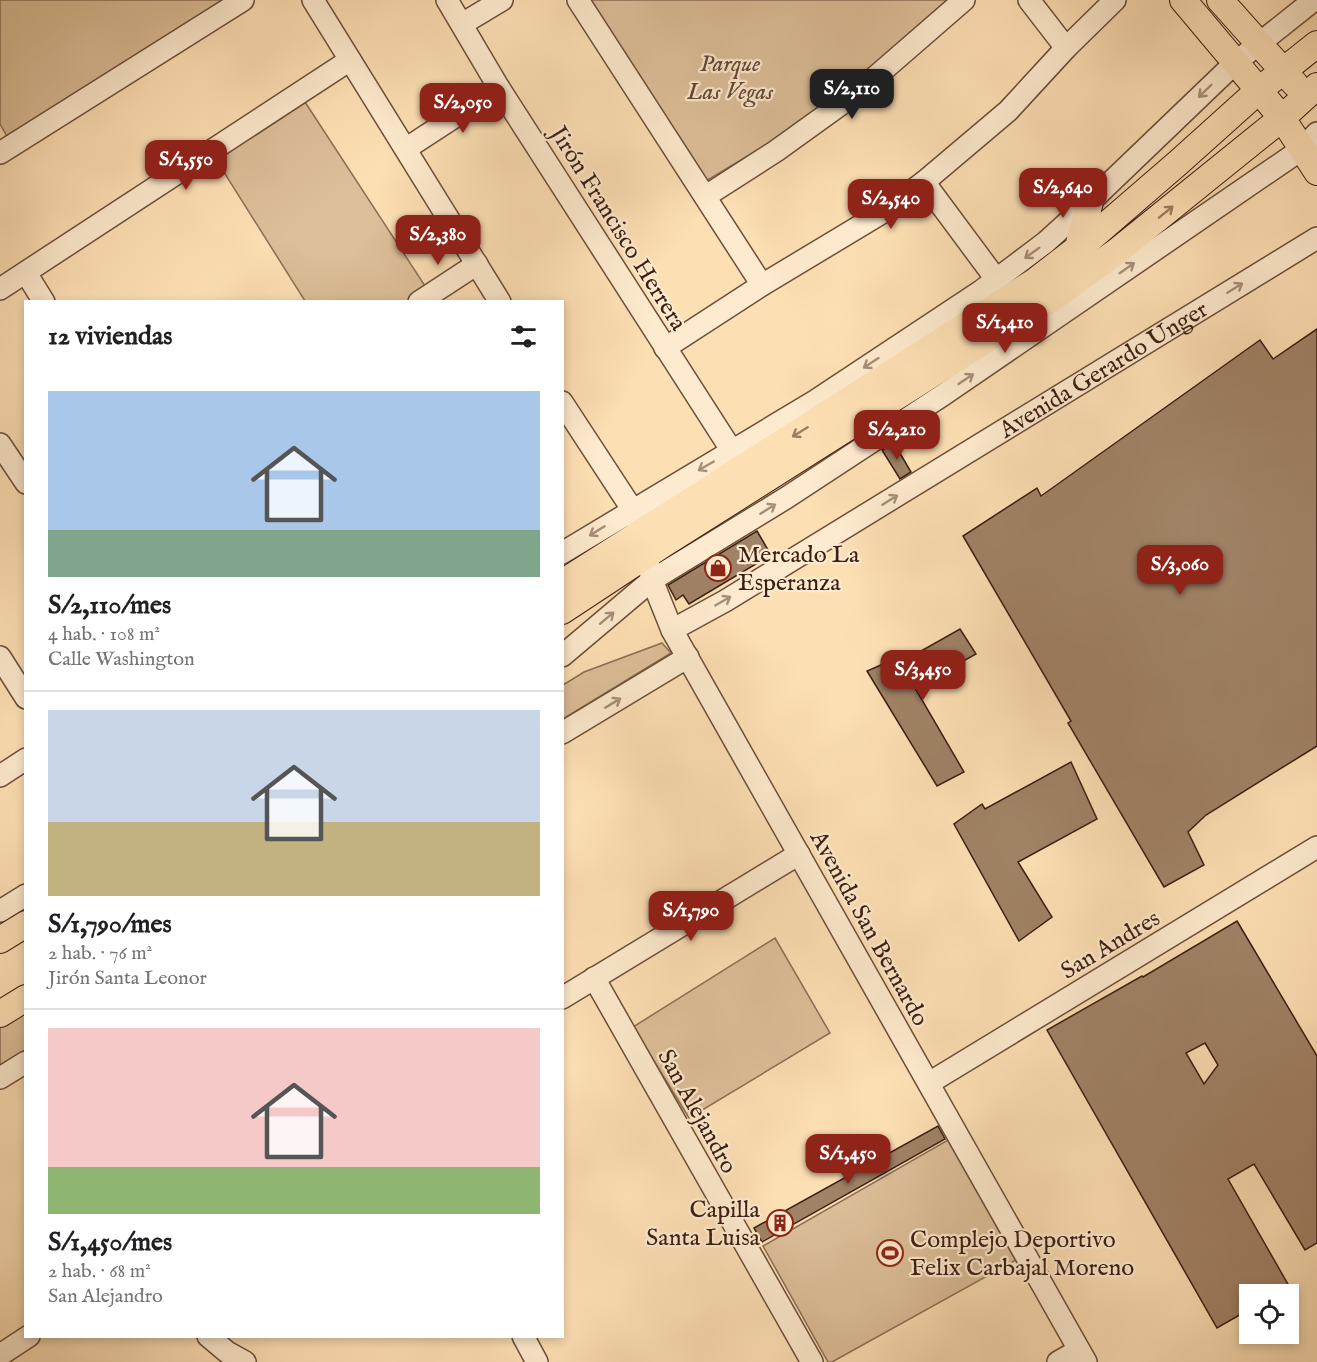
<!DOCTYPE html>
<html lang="es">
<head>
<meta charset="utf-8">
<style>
  :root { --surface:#fff; --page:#f6f6f6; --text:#202124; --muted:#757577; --line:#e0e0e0; --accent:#8f2418 }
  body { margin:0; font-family:"IM FELL English",serif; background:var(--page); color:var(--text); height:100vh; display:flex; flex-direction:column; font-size:22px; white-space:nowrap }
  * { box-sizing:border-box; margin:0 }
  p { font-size:20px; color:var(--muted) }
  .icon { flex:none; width:33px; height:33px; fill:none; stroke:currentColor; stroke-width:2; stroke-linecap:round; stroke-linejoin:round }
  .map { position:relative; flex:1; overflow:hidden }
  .sheet { position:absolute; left:24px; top:300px; width:540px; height:1038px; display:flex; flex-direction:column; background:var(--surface); border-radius:0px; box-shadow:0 3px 9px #0003 }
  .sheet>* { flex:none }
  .buttons { position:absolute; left:1239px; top:1284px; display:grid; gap:12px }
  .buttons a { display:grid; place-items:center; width:60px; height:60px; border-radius:0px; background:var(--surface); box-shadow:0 3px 9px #0003; font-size:30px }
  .price { position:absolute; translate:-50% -51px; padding:0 14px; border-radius:12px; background:var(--accent); color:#fff; font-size:20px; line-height:39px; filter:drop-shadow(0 2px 3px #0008) }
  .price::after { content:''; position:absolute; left:50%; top:36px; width:18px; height:14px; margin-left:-9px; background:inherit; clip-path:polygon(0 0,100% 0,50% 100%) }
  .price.selected { background:#222; color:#fff }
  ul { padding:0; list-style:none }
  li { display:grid; align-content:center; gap:12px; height:318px; padding:0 24px }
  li+li { border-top:2px solid var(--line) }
  li span { display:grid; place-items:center; height:186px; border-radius:0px; color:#555 }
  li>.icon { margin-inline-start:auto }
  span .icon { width:108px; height:108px; fill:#fffc; stroke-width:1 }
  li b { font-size:26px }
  h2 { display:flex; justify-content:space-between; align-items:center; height:72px; padding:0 24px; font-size:26px }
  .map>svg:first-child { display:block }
</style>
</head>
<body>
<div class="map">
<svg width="1317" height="1362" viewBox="0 0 1317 1362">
  <rect width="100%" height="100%" fill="#fddfb4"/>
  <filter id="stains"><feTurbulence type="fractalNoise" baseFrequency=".00333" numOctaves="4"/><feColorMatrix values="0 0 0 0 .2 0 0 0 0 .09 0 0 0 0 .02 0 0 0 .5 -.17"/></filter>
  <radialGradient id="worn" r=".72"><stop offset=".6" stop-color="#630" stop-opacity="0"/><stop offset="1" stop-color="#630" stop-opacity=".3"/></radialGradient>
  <path fill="#dcbe98" stroke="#8c6e55" stroke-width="1.5" d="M 0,0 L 229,0 L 8,138 L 0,124 Z
    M 590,0 L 950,0 L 855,83 L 774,140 L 706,181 Z
    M 305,102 L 427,289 L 407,301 L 305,301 L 215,158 Z
    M 662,643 L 671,653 L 563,719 L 563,685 L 584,672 Z
    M 775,938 L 830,1033 L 689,1118 L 633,1027 Z
    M 25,1011 L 25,1050 L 0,1066 L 0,1027 Z
    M 948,1140 L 1016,1260 L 832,1362 L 828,1362 L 763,1246 Z"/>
  <path fill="#a08266" stroke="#3c1e12" stroke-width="1.5" fill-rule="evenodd" d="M 1317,329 L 1317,746 L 1206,815 L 1188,832 L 1204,865 L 1164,887 L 1068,723 L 1071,721 L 963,536 L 1037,488 L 1041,496 L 1260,340 L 1273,359 Z
    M 894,443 L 911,472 L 900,479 L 882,450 Z
    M 757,531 L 771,555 L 689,604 L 683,595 L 676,600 L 668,585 Z
    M 960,629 L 976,654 L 915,688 L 964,772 L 937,786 L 867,671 L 897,658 L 900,663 Z
    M 1071,762 L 1097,819 L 1018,862 L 1052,917 L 1019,941 L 954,824 L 982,804 L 985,809 Z
    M 1237,921 L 1317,1056 L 1317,1243 L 1305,1250 L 1254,1164 L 1228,1179 L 1289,1286 L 1275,1294 L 1250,1294 L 1250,1309 L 1217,1328 L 1047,1030 L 1142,976 L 1143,977 ZM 1205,1043 L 1218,1065 L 1204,1084 L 1186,1053 Z
    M 938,1126 L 945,1139 L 762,1242 L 754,1228 Z"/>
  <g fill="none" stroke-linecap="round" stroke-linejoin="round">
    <defs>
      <g id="minor">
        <path d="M 313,0 L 500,302"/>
        <path d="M 447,0 L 499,88 L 732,451"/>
        <path d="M 578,0 L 762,285"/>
        <path d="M 1029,0 L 1066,48"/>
        <path d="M 462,24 L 502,0"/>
        <path d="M 407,148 L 499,88"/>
        <path d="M 0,153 L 243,0"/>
        <path d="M 924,182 L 996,279"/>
        <path d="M 706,196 L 776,151 L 858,92 L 964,0"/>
        <path d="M 26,273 L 44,302"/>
        <path d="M 0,289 L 350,60"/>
        <path d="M 419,302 L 477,264"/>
        <path d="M 665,348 L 762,285 L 885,211 L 924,182 L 1008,111 L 1066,48 L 1115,0"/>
        <path d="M 562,402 L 632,509 L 642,532 L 652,580 L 672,630 L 1086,1362"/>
        <path d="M 0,444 L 26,483"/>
        <path d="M 562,553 L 815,401 L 981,291 L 1046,242 L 1090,202 L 1236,62 L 1314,0"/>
        <path id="s1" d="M 672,630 L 725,601 L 1317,238"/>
        <path d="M 562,656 L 652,580 L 786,498 L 943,395 L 1302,149 L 1317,133"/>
        <path d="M 0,657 L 26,698"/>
        <path d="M 562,733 L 688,657"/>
        <path d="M 0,776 L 26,759"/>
        <path d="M 0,911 L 26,895"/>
        <path d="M 594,978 L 812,1362"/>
        <path d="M 562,998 L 799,854"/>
        <path d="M 0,1078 L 26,1062"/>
        <path d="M 929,1083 L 1317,847"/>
        <path d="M 208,1336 L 227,1352 L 245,1362"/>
        <path d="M 523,1336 L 537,1362"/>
        <path d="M 0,1355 L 29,1336"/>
        <path d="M 1058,1362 L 1079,1350"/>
      </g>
      <path id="major" d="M 1183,0 L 1282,118 L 1317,172
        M 1220,0 L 1295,84
        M 1078,247 L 1090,202
        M 562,583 L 1034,282 L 1091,238 L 1179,162 L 1258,91 L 1317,44
        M 562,611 L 662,545 L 1057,295 L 1116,252 L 1282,118 L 1317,86
        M 0,940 L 26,924
        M 0,1014 L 26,998"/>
    </defs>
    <use href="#minor" stroke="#6c4e3a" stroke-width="24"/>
    <use href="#major" stroke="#3c1e12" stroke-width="28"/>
    <use href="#minor" stroke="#feeace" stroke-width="21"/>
    <use href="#major" stroke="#fddfb4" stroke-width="26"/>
  </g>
  <defs><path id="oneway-shaft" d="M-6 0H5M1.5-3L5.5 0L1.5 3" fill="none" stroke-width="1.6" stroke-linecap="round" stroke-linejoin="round" transform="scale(1.5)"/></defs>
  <g stroke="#a78e79">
    <use href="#oneway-shaft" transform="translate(1205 91) rotate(136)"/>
    <use href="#oneway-shaft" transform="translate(1032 253) rotate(144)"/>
    <use href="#oneway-shaft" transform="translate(1127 268) rotate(-35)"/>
    <use href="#oneway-shaft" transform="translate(1235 288) rotate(-32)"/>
    <use href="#oneway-shaft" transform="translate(871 363) rotate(147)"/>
    <use href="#oneway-shaft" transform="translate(966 379) rotate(-34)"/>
    <use href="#oneway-shaft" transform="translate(706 466) rotate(150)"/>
    <use href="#oneway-shaft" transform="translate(890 500) rotate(-32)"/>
    <use href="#oneway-shaft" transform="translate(768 509) rotate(-32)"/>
    <use href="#oneway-shaft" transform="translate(597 531) rotate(148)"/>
    <use href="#oneway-shaft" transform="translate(723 601) rotate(-30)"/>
    <use href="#oneway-shaft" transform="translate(607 618) rotate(-40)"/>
    <use href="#oneway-shaft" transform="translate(613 703) rotate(-31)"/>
  </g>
  <g stroke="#9c7e63">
    <use href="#oneway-shaft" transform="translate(1166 212) rotate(-39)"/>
    <use href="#oneway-shaft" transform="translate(800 432) rotate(148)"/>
  </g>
  <defs>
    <symbol id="shop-ring" viewBox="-11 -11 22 22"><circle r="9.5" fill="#feeace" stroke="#8f2418" stroke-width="1.5"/><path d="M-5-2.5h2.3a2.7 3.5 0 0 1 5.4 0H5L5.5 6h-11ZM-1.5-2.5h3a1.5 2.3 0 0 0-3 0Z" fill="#8f2418"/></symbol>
    <symbol id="building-ring" viewBox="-11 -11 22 22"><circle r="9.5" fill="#feeace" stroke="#8f2418" stroke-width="1.5"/><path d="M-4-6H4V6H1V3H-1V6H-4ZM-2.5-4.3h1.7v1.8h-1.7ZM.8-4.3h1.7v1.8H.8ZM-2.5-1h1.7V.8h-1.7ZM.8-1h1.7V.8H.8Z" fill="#8f2418"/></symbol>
    <symbol id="stadium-ring" viewBox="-11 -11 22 22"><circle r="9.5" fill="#feeace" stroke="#8f2418" stroke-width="1.5"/><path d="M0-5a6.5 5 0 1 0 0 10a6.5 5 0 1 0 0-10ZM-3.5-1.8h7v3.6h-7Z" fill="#8f2418"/></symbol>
  </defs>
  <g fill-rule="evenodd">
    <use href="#shop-ring" x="703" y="553" width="30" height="30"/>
    <use href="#building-ring" x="765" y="1208" width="30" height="30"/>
    <use href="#stadium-ring" x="875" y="1238" width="30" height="30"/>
  </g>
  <g text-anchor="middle" stroke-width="4.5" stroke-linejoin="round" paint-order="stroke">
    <g font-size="24" font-style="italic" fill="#644634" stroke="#feeace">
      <text x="730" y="71">Parque<tspan x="730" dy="28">Las Vegas</tspan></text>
    </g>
    <g font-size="24" fill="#3c1e12" stroke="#feeace">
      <text transform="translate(619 228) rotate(58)" y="8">Jirón Francisco Herrera</text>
      <text dy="8" stroke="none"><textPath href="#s1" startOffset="504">Avenida Gerardo Unger</textPath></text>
      <text transform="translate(870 928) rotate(61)" y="8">Avenida San Bernardo</text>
      <text transform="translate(1110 944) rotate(-31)" y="8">San Andres</text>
      <text transform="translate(698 1111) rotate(61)" y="8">San Alejandro</text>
    </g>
    <g font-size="24" fill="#3c1e12" stroke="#feeace" text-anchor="start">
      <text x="738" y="562">Mercado La<tspan x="738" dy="28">Esperanza</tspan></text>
      <text x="760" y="1217" text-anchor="end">Capilla<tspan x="760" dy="28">Santa Luisa</tspan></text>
      <text x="910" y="1247">Complejo Deportivo<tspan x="910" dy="28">Felix Carbajal Moreno</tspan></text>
    </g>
  </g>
  <rect width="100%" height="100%" filter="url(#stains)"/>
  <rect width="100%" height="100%" fill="url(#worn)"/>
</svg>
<div class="buttons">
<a><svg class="icon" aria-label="locate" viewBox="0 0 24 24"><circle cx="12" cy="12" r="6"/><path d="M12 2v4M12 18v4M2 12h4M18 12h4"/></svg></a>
</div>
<b class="price selected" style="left:852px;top:120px">S/2,110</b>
<b class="price" style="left:463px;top:134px">S/2,050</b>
<b class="price" style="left:186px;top:191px">S/1,550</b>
<b class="price" style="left:1063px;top:219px">S/2,640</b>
<b class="price" style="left:891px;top:230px">S/2,540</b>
<b class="price" style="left:438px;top:266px">S/2,380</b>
<b class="price" style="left:1005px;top:354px">S/1,410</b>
<b class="price" style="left:897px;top:461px">S/2,210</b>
<b class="price" style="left:1180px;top:596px">S/3,060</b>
<b class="price" style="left:923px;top:701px">S/3,450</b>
<b class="price" style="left:691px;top:942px">S/1,790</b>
<b class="price" style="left:848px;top:1185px">S/1,450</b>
<section class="sheet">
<h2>12 viviendas<svg class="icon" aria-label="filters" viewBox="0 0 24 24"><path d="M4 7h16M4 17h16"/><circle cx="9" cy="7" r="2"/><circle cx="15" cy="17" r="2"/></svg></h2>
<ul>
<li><span style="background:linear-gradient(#a9c7e8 75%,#7fa58c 0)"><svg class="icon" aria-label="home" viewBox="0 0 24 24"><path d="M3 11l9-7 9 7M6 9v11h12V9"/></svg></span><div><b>S/2,110/mes</b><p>4 hab. · 108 m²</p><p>Calle Washington</p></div></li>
<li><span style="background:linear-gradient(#c9d6e8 60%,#c2b280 0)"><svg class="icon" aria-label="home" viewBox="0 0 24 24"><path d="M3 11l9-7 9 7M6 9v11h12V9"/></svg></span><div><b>S/1,790/mes</b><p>2 hab. · 76 m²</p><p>Jirón Santa Leonor</p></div></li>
<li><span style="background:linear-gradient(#f6c9c9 75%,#8fb573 0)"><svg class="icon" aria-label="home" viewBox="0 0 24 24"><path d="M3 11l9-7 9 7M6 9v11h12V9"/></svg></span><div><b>S/1,450/mes</b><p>2 hab. · 68 m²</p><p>San Alejandro</p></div></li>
</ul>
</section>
</div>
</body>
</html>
